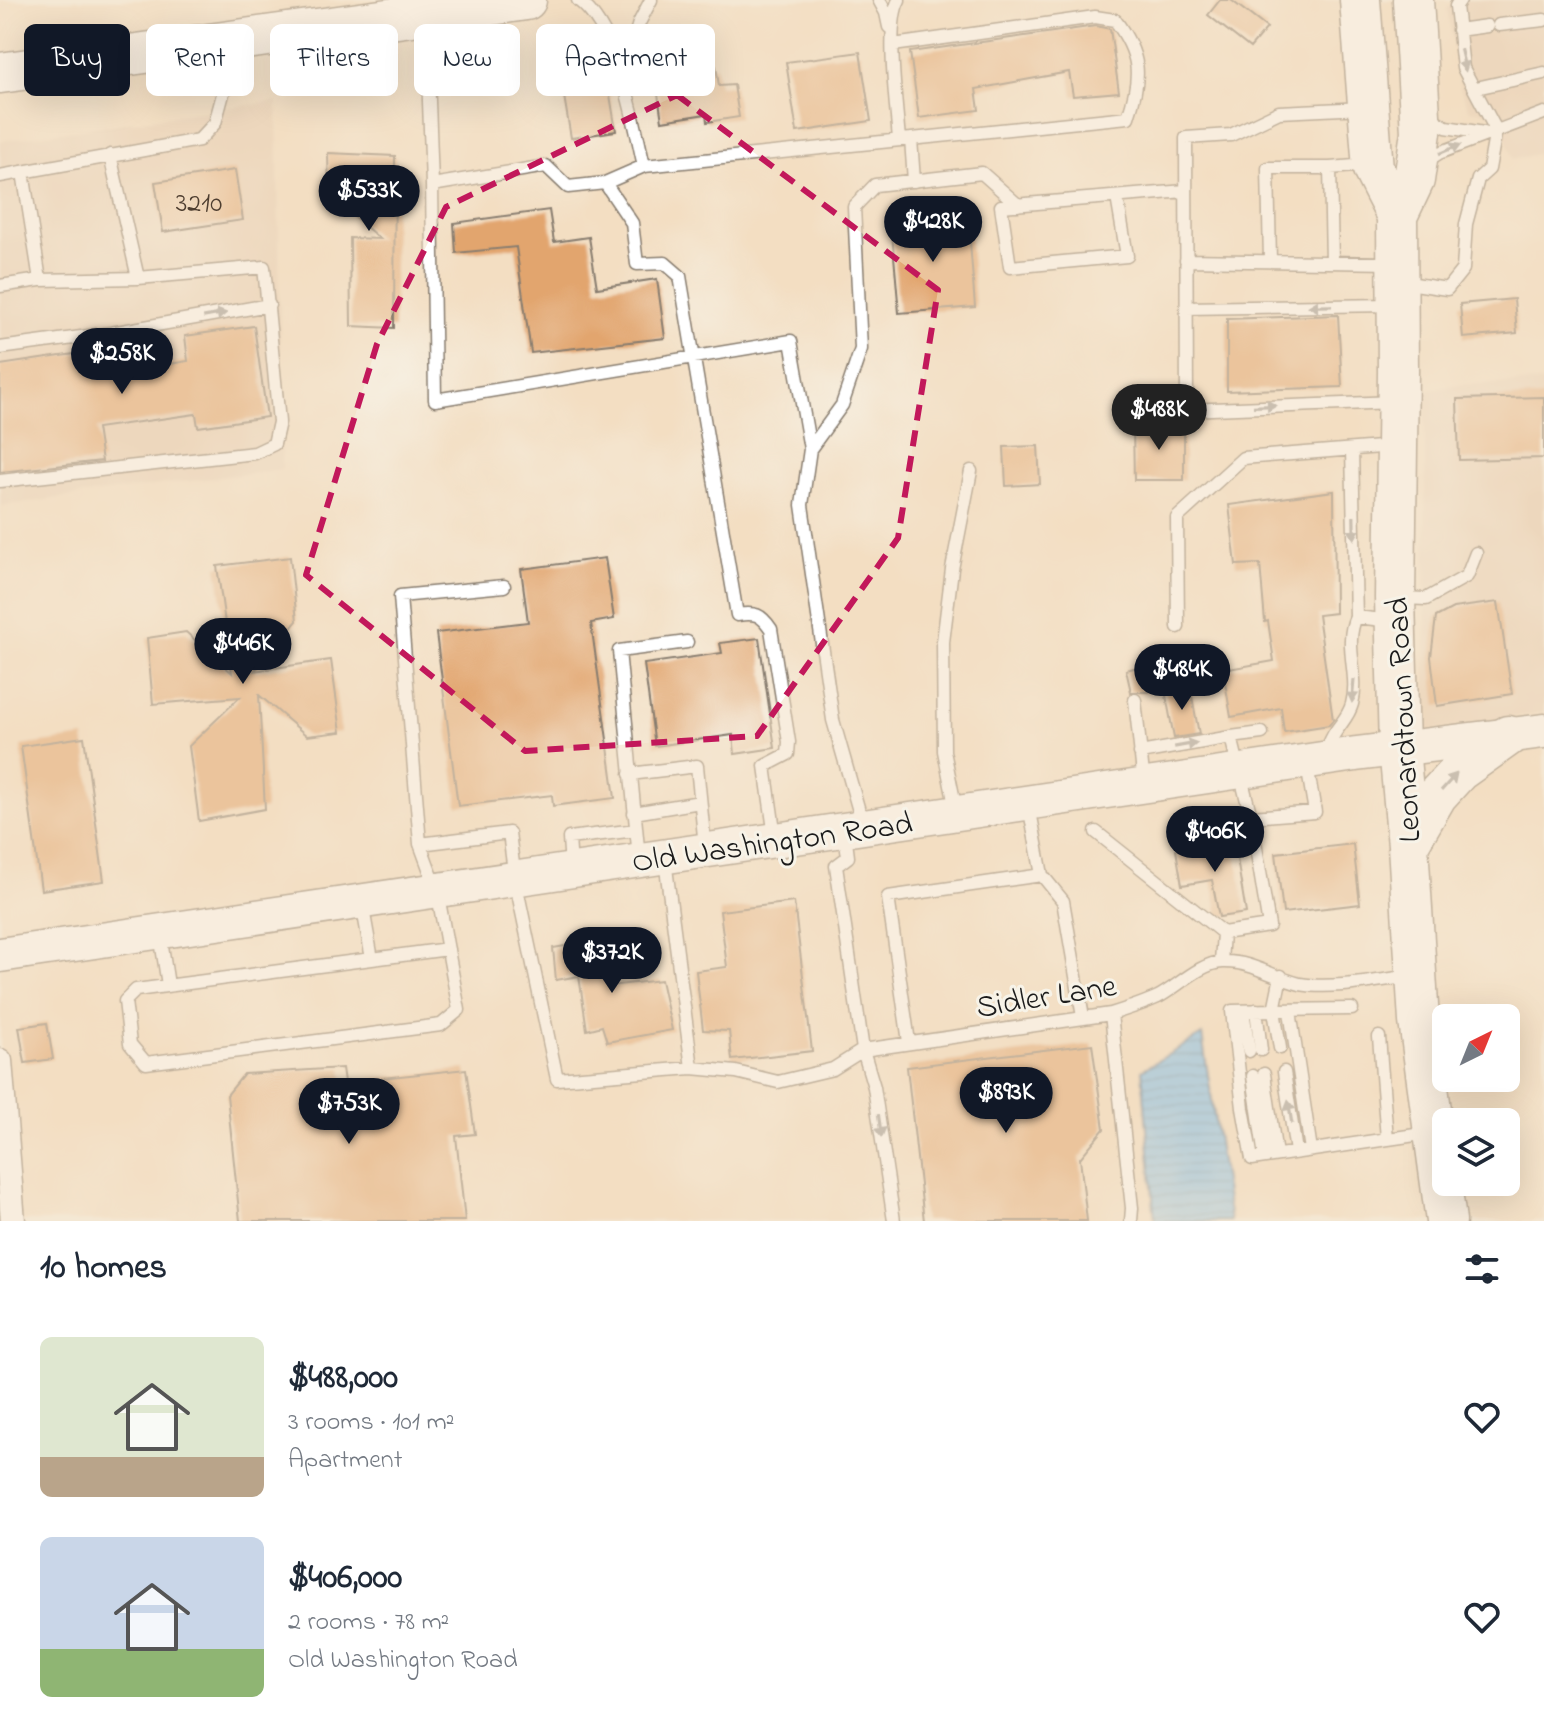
<!DOCTYPE html>
<html lang="en">
<head>
<meta charset="utf-8">
<style>
  :root { --surface:#fff; --page:#f6f6f7; --text:#1f2937; --muted:#747a83; --accent:#111827 }
  body { margin:0; font-family:"Indie Flower",sans-serif; background:var(--page); color:var(--text); height:100vh; display:flex; flex-direction:column; font-size:30px; white-space:nowrap }
  * { box-sizing:border-box; margin:0 }
  p { font-size:26px; color:var(--muted) }
  .icon { flex:none; width:44px; height:44px; fill:none; stroke:currentColor; stroke-width:2; stroke-linecap:round; stroke-linejoin:round }
  .map { position:relative; height:1221px; overflow:hidden }
  .panel { display:flex; flex-direction:column; background:var(--surface); flex:1 }
  .panel>* { flex:none }
  .guide { position:absolute; left:24px; top:24px; width:800px; height:72px; display:flex; gap:16px }
  .needle { width:52px; rotate:43deg }
  .fabs { position:absolute; left:1432px; top:1004px; display:grid; gap:16px }
  .fabs a { display:grid; place-items:center; width:88px; height:88px; border-radius:12px; background:var(--surface); box-shadow:0 8px 32px #0002; font-size:40px }
  .price { position:absolute; translate:-50% -68px; padding:0 18px; border-radius:28px; background:var(--accent); color:#fff; font-size:26px; line-height:52px; filter:drop-shadow(0 2px 4px #0008) }
  .price::after { content:''; position:absolute; left:50%; top:48px; width:24px; height:18px; margin-left:-12px; background:inherit; clip-path:polygon(0 0,100% 0,50% 100%) }
  .price.active { background:#222; color:#fff }
  ul { padding:0; list-style:none }
  li { display:flex; align-items:center; gap:24px; height:200px; padding:0 40px }
  li span { display:grid; place-items:center; flex:none; width:224px; height:160px; border-radius:12px; color:#555 }
  li>.icon { margin-inline-start:auto }
  span .icon { width:96px; height:96px; fill:#fffc; stroke-width:1 }
  li b { font-size:34px }
  h2 { display:flex; justify-content:space-between; align-items:center; height:96px; padding:0 40px; font-size:34px }
  .tag { padding:0 28px; border-radius:12px; background:var(--surface); box-shadow:0 8px 32px #0002; font-size:28px; line-height:72px }
  .tag.active { background:var(--accent); color:#fff }
  .map>svg:first-child { display:block }
</style>
</head>
<body>
<div class="map">
<svg width="1544" height="1221" viewBox="0 0 1544 1221">
  <defs>
    <pattern id="water-rules" width="6" height="5" patternUnits="userSpaceOnUse" patternTransform="scale(2)"><rect width="6" height="5" fill="#79bdef"/><path d="M0 2.5h6" fill="none" stroke="#68a2cc"/></pattern>
  </defs>
  <rect width="100%" height="100%" fill="#f7f3e8"/>
  <filter id="ink" filterUnits="userSpaceOnUse"><feTurbulence type="fractalNoise" baseFrequency=".0125" numOctaves="2"/><feDisplacementMap in="SourceGraphic" scale="16" xChannelSelector="R" yChannelSelector="G"/><feConvolveMatrix kernelMatrix="1 2 1 2 8 2 1 2 1" color-interpolation-filters="sRGB"/></filter>
  <filter id="wash" filterUnits="userSpaceOnUse"><feTurbulence type="fractalNoise" baseFrequency=".006" numOctaves="4" result="noise"/><feDisplacementMap in="SourceGraphic" scale="32" xChannelSelector="R" yChannelSelector="G"/><feGaussianBlur stdDeviation="1.8" result="paint"/><feColorMatrix in="noise" values="0 0 0 0 0 0 0 0 0 0 0 0 0 0 0 0 0 1.4 0 .05"/><feComposite in="paint" operator="in"/></filter>
  <g filter="url(#wash)">
    <rect width="100%" height="100%" fill="#f3dec2"/>
    <path fill="#e7cfb6" d="M 1455,0 L 1544,0 L 1544,152 L 1513,160 L 1498,114 L 1470,110 L 1460,88 L 1447,8 Z
      M 277,101 L 282,469 L 0,506 L 0,141 Z
      M 1544,382 L 1544,712 L 1426,731 L 1425,391 L 1460,385 Z"/>
    <path fill="url(#water-rules)" stroke="#4a6c86" stroke-width="2" d="M 1202,1035 L 1230,1221 L 1155,1221 L 1142,1070 Z"/>
    <g id="blocks">
      <path fill="#e2a56e" d="M 1220,0 L 1231,0 L 1267,28 L 1250,48 L 1208,15 Z
        M 1096,26 L 1110,29 L 1119,92 L 1073,96 L 1069,72 L 976,89 L 979,110 L 919,118 L 910,52 Z
        M 860,52 L 871,121 L 797,132 L 786,62 Z
        M 716,66 L 719,86 L 734,85 L 739,117 L 707,122 L 706,114 L 662,121 L 655,74 Z
        M 608,83 L 616,131 L 571,138 L 563,90 Z
        M 328,153 L 395,156 L 394,328 L 351,326 L 350,238 L 380,239 L 329,195 Z
        M 235,170 L 243,220 L 163,232 L 155,182 Z
        M 549,210 L 554,242 L 589,237 L 597,288 L 657,279 L 665,338 L 531,353 L 516,247 L 456,253 L 454,223 Z
        M 968,216 L 975,307 L 899,313 L 891,222 Z
        M 1514,299 L 1517,333 L 1463,338 L 1460,304 Z
        M 1338,315 L 1342,387 L 1227,391 L 1227,319 Z
        M 254,326 L 267,417 L 198,427 L 196,414 L 97,428 L 102,461 L 0,472 L 0,365 L 148,343 L 152,367 L 188,361 L 185,336 Z
        M 1544,397 L 1544,458 L 1459,460 L 1457,399 Z
        M 1133,425 L 1184,425 L 1184,480 L 1134,480 Z
        M 1038,446 L 1040,484 L 1006,486 L 1004,447 Z
        M 1334,491 L 1335,613 L 1318,615 L 1333,720 L 1329,725 L 1284,732 L 1281,708 L 1231,717 L 1223,670 L 1274,661 L 1268,621 L 1265,622 L 1260,564 L 1236,565 L 1229,505 Z
        M 290,557 L 297,621 L 254,671 L 331,660 L 341,732 L 307,736 L 259,695 L 265,809 L 199,821 L 189,746 L 240,697 L 153,704 L 147,638 L 186,632 L 232,673 L 217,566 Z
        M 605,558 L 614,619 L 591,623 L 615,798 L 553,806 L 552,795 L 458,806 L 436,633 L 528,622 L 521,569 Z
        M 1498,602 L 1512,694 L 1437,706 L 1431,657 L 1436,617 L 1453,608 Z
        M 759,638 L 775,748 L 735,754 L 733,735 L 655,746 L 644,664 L 722,653 L 720,643 Z
        M 1142,666 L 1149,692 L 1131,692 L 1126,670 Z
        M 1190,686 L 1199,734 L 1174,738 L 1165,690 Z
        M 84,737 L 104,881 L 41,890 L 21,746 Z
        M 1234,841 L 1246,913 L 1219,917 L 1212,880 L 1182,885 L 1176,850 Z
        M 1353,844 L 1360,904 L 1283,913 L 1276,853 Z
        M 794,902 L 812,1051 L 732,1060 L 729,1031 L 703,1030 L 696,971 L 727,967 L 720,911 Z
        M 600,940 L 610,986 L 661,980 L 672,1030 L 607,1042 L 602,1026 L 587,1030 L 579,976 L 556,980 L 553,948 Z
        M 47,1023 L 53,1059 L 25,1063 L 19,1027 Z
        M 1092,1044 L 1104,1129 L 1080,1158 L 1087,1221 L 924,1221 L 907,1067 Z
        M 342,1068 L 344,1082 L 466,1069 L 475,1134 L 456,1136 L 465,1221 L 240,1221 L 227,1095 L 244,1074 Z"/>
    </g>
  </g>
  <g filter="url(#ink)">
    <use href="#blocks" fill-opacity="0" stroke="#887d6f" stroke-width="2"/>
    <g fill="none" stroke-linecap="round" stroke-linejoin="round">
      <defs>
        <path id="service" d="M 578,0 C 619,31 633,118 644,166 L 1128,117 C 1142,76 1141,55 1115,20 L 1095,17 L 893,45
          M 879,0 L 886,13 L 889,27
          M 426,17 L 432,185 L 546,166 L 568,187 L 605,183 L 632,223 L 637,264 L 665,263 L 680,276 L 737,615 C 755,612 761,614 771,629 L 789,742 L 788,754 L 765,766 L 775,837
          M 1499,25 L 1544,20
          M 1458,30 L 1487,26
          M 623,76 L 639,23 L 651,0
          M 1476,88 L 1544,73
          M 1364,108 L 1279,112 L 1231,135 L 1186,138 L 1187,410 L 1394,402
          M 1427,115 L 1446,127 L 1484,133
          M 911,139 L 914,181
          M 899,140 C 897,110 885,24 899,0
          M 110,155 L 138,278
          M 1425,162 L 1439,153 L 1544,113
          M 1330,168 L 1367,165
          M 0,176 L 199,140 L 215,123 L 236,47
          M 605,183 L 644,166
          M 432,185 L 435,400 L 791,341 L 810,449
          M 1117,197 L 1127,256 L 1010,267 L 1001,206 L 1185,191
          M 1186,260 L 1391,263
          M 1270,261 L 1268,168 L 1330,168 L 1332,262
          M 1402,282 L 1447,289 L 1463,269 L 1466,224 L 1478,179 L 1489,169 L 1496,130 L 1463,68 L 1456,6 L 1460,0
          M 0,286 L 40,280 L 23,172
          M 1186,308 L 1391,305
          M 0,348 L 111,333 L 269,305
          M 0,481 L 255,453 L 274,444 L 279,422 L 264,267 L 138,278 L 40,280
          M 1402,598 L 1426,599 L 1467,576 L 1476,553
          M 1356,617 L 1392,621
          M 1178,627 L 1177,518 L 1243,458 L 1393,446
          M 1135,700 L 1144,784
          M 1262,733 L 1231,737 L 1251,817 L 1315,812 L 1307,765
          M 1140,753 L 1231,737
          M 1325,754 C 1328,746 1331,738 1336,731 C 1342,722 1349,715 1352,704 C 1360,675 1343,645 1356,617 L 1352,450
          M 630,774 L 697,766 L 705,847
          M 956,810 L 944,751 L 943,642 L 952,569 L 971,471
          M 634,813 L 700,802
          M 863,825 L 833,720 L 802,505 L 810,449 L 842,405 L 861,349 L 854,207 L 875,185 L 982,173 L 1018,205
          M 1096,832 L 1223,933
          M 845,833 L 848,857 L 836,866 L 863,1050 L 874,1087 L 894,1221
          M 420,844 L 509,833 L 515,879 L 557,1079 L 692,1068 L 665,860
          M 639,858 L 619,651 L 687,642
          M 571,867 L 569,838 L 636,830
          M 1042,875 L 1063,901 L 1083,1017
          M 362,903 L 372,959
          M 160,934 L 168,985
          M 448,949 L 136,990 L 125,1001 L 130,1044 L 146,1063 L 441,1025 L 459,1010 L 437,890 L 420,844 L 400,596 L 504,586
          M 1221,962 L 1223,933 L 1269,926 L 1251,817
          M 1281,976 L 1274,1010 L 1232,1011 L 1243,1108 L 1252,1159 L 1429,1133
          M 1256,1010 L 1261,1050
          M 1243,1011 L 1249,1051
          M 1290,1011 L 1311,1150
          M 1111,1014 L 1132,1208 L 1131,1221
          M 1379,1037 L 1387,1139
          M 909,1042 L 888,897 L 1042,875 L 1029,806
          M 1280,1048 L 1274,1010 L 1352,1009
          M 692,1068 L 736,1072 L 778,1082 L 833,1069 L 863,1050 L 1111,1014 C 1127,1009 1143,1004 1158,997 C 1177,987 1200,963 1223,962 C 1252,961 1274,978 1300,984 C 1333,990 1379,980 1412,976
          M 1284,1072 L 1296,1152
          M 1264,1074 L 1276,1155
          M 1253,1076 L 1265,1157"/>
        <path id="minor" d="M 0,1061 L 13,1221"/>
        <path id="secondary" d="M 0,955 L 1356,754 L 1544,731"/>
        <path id="trunk" d="M 1360,0 L 1373,169 L 1397,216 L 1398,371 L 1395,598 L 1399,748 L 1408,845 L 1419,1021 L 1446,1221
          M 0,73 L 526,0
          M 1397,216 L 1414,180 L 1421,132 L 1413,0
          M 1408,845 L 1437,795 L 1459,771 L 1508,736"/>
      </defs>
      <use href="#service" stroke="#887d6f" stroke-width="15"/>
      <use href="#minor" stroke="#887d6f" stroke-width="27"/>
      <use href="#secondary" stroke="#887d6f" stroke-width="37"/>
      <use href="#trunk" stroke="#887d6f" stroke-width="43"/>
      <use href="#service" stroke="#fff" stroke-width="12"/>
      <use href="#minor" stroke="#fff" stroke-width="24"/>
      <use href="#secondary" stroke="#fff" stroke-width="34"/>
      <use href="#trunk" stroke="#fff" stroke-width="40"/>
    </g>
    <defs><path id="oneway-solid" d="M-6-.8H1V-3.2L6.5 0L1 3.2V.8H-6Z" transform="scale(2)"/></defs>
    <g fill="#999">
      <use href="#oneway-solid" transform="translate(1463 60) rotate(77)"/>
      <use href="#oneway-solid" transform="translate(1450 149) rotate(-23)"/>
      <use href="#oneway-solid" transform="translate(1320 306) rotate(179)"/>
      <use href="#oneway-solid" transform="translate(215 315) rotate(-10)"/>
      <use href="#oneway-solid" transform="translate(1265 406) rotate(-2)"/>
      <use href="#oneway-solid" transform="translate(1354 528) rotate(89)"/>
      <use href="#oneway-solid" transform="translate(1353 691) rotate(95)"/>
      <use href="#oneway-solid" transform="translate(1186 745) rotate(-10)"/>
      <use href="#oneway-solid" transform="translate(1449 782) rotate(-48)"/>
      <use href="#oneway-solid" transform="translate(1290 1112) rotate(-99)"/>
      <use href="#oneway-solid" transform="translate(880 1126) rotate(82)"/>
    </g>
  </g>
  <path d="M0 0H1544V1221H0ZM 677,95 L 938,290 L 898,538 L 757,736 L 525,751 L 306,575 L 377,344 L 446,207 Z" fill="#f3dec2" fill-opacity=".55" fill-rule="evenodd"/>
  <path fill="none" stroke="#c2185b" stroke-width="6" stroke-dasharray="16 10" stroke-linejoin="round" d="M 677,95 L 938,290 L 898,538 L 757,736 L 525,751 L 306,575 L 377,344 L 446,207 Z"/>
  <g text-anchor="middle" stroke-width="6" stroke-linejoin="round" paint-order="stroke">
    <g font-size="28" fill="#4e3e30">
      <text x="199" y="211">3210</text>
    </g>
    <g font-size="32" fill="#1c1c1c" stroke="#f7f3e8">
      <text transform="translate(1402 720) rotate(-93)" y="11">Leonardtown Road</text>
      <text transform="translate(772 841) rotate(-8)" y="11">Old Washington Road</text>
      <text transform="translate(1046 995) rotate(-9)" y="11">Sidler Lane</text>
    </g>
  </g>
</svg>
<div class="fabs">
<a><svg class="needle" viewBox="-14 -14 28 28"><path d="M0-13l5 13h-10z" fill="#e53935"/><path d="M0 13l5-13h-10z" fill="#747a83"/></svg></a>
<a><svg class="icon" aria-label="layers" viewBox="0 0 24 24"><path d="M12 4l9 5-9 5-9-5zM3 14l9 5 9-5"/></svg></a>
</div>
<b class="price" style="left:369px;top:233px">$533K</b>
<b class="price" style="left:933px;top:264px">$428K</b>
<b class="price" style="left:122px;top:396px">$258K</b>
<b class="price active" style="left:1159px;top:452px">$488K</b>
<b class="price" style="left:243px;top:686px">$446K</b>
<b class="price" style="left:1182px;top:712px">$484K</b>
<b class="price" style="left:1215px;top:874px">$406K</b>
<b class="price" style="left:612px;top:995px">$372K</b>
<b class="price" style="left:1006px;top:1135px">$893K</b>
<b class="price" style="left:349px;top:1146px">$753K</b>
<div class="guide">
<a class="tag active">Buy</a>
<a class="tag">Rent</a>
<a class="tag">Filters</a>
<a class="tag">New</a>
<a class="tag">Apartment</a>
</div>
</div>
<section class="panel">
<h2>10 homes<svg class="icon" aria-label="filters" viewBox="0 0 24 24"><path d="M4 7h16M4 17h16"/><circle cx="9" cy="7" r="2"/><circle cx="15" cy="17" r="2"/></svg></h2>
<ul>
<li><span style="background:linear-gradient(#dfe7d0 75%,#b9a48a 0)"><svg class="icon" aria-label="home" viewBox="0 0 24 24"><path d="M3 11l9-7 9 7M6 9v11h12V9"/></svg></span><div><b>$488,000</b><p>3 rooms · 101 m²</p><p>Apartment</p></div><svg class="icon" aria-label="heart" viewBox="0 0 24 24"><path d="M12 20l-8-8c-3-5 5-10 8-4 3-6 11-1 8 4z"/></svg></li>
<li><span style="background:linear-gradient(#c9d6e8 70%,#8fb573 0)"><svg class="icon" aria-label="home" viewBox="0 0 24 24"><path d="M3 11l9-7 9 7M6 9v11h12V9"/></svg></span><div><b>$406,000</b><p>2 rooms · 78 m²</p><p>Old Washington Road</p></div><svg class="icon" aria-label="heart" viewBox="0 0 24 24"><path d="M12 20l-8-8c-3-5 5-10 8-4 3-6 11-1 8 4z"/></svg></li>
</ul>
</section>
</body>
</html>
